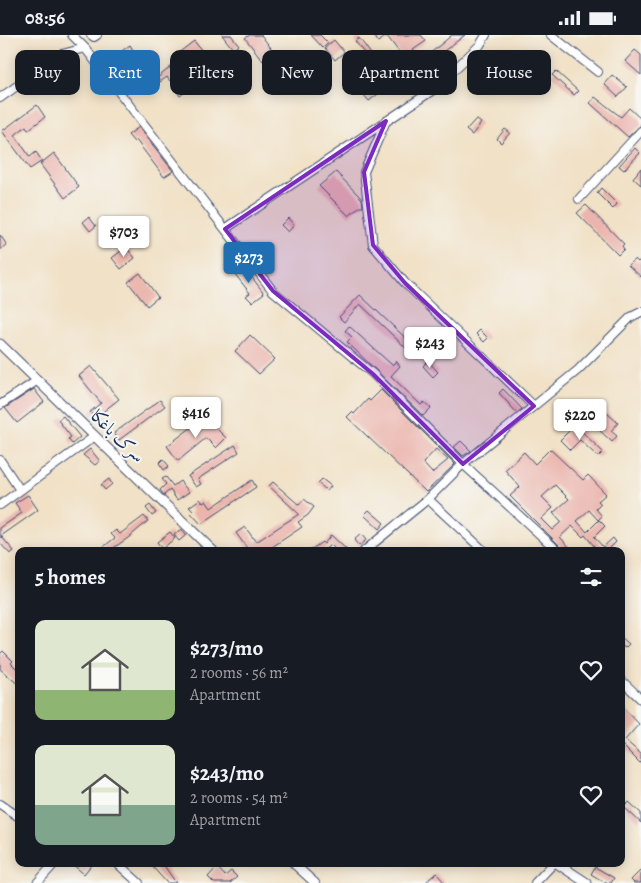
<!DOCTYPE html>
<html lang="en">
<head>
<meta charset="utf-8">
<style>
  :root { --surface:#171b24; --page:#20242c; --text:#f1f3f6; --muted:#9ea1a6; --accent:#1f6fb2 }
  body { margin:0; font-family:Alegreya,Amiri,serif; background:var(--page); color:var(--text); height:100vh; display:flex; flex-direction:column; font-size:19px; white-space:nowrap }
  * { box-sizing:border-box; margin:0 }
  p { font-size:16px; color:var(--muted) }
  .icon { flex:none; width:28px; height:28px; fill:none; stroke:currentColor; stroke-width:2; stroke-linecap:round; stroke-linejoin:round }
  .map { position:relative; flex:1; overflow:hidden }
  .drawer { position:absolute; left:15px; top:512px; width:610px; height:320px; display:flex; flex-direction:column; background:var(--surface); border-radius:10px; box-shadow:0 2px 12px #0003 }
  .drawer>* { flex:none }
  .hud { position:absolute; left:15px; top:15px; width:611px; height:45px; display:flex; gap:10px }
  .price { position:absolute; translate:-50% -42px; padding:0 11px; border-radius:5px; background:#fff; color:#222; font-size:16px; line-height:32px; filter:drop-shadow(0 1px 2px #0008) }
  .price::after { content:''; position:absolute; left:50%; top:30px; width:15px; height:11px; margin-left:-8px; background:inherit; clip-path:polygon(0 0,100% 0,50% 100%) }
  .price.selected { background:var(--accent); color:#fff }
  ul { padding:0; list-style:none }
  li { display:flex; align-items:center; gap:15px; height:125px; padding:0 20px }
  li span { display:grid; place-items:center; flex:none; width:140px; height:100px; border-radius:10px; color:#555 }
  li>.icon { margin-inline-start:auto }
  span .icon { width:60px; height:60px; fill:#fffc; stroke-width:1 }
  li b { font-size:21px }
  h2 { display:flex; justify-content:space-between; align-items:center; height:60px; padding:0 20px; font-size:21px }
  .tag { padding:0 18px; border-radius:10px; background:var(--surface); box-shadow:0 2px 12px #0003; font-size:18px; line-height:45px }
  .tag.selected { background:var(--accent); color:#fff }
  .status { display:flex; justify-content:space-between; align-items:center; height:35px; padding:0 25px; background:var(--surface); direction:ltr }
  .status svg { height:14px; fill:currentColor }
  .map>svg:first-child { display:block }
</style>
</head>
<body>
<div class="status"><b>08:56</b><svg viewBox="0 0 49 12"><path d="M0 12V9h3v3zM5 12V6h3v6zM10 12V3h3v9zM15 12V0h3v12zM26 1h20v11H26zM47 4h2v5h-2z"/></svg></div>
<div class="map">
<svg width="641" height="848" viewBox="0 0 641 848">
  <rect width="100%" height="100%" fill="#f6f6f2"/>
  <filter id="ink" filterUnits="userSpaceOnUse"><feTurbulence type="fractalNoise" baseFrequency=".02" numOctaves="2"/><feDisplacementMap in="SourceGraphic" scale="10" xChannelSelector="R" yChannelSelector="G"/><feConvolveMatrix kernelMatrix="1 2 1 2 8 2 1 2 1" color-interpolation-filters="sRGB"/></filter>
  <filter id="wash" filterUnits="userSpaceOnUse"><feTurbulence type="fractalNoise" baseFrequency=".0096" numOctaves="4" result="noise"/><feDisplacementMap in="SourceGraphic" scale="20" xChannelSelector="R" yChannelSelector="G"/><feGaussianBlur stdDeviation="1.12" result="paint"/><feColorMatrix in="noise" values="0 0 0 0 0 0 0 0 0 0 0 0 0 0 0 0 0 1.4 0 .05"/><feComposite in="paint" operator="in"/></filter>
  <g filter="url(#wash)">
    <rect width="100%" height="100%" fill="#f1e1c6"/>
    <g id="blocks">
      <path fill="#ebb5ad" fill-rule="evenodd" d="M 222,0 L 231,0 L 239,10 L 233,14 Z
        M 250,0 L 261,0 L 274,17 L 263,26 L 245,3 Z
        M 311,0 L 320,0 L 328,8 L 323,13 Z
        M 374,0 L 421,0 L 426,6 L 413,15 L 421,25 L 411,33 L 387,1 L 378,7 Z
        M 452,0 L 465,0 L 431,26 L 427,21 Z
        M 359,3 L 374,23 L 370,26 L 355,6 Z
        M 334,5 L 344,17 L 335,25 L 325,13 Z
        M 194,6 L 216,33 L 180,61 L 176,55 L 183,50 L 176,41 L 170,46 L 167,42 L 160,47 L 157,43 L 181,24 L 177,19 Z
        M 130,10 L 133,15 L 115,29 L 111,24 Z
        M 635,15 L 641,20 L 641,40 L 625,26 Z
        M 541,18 L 545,22 L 539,28 L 535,24 Z
        M 393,34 L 400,42 L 369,66 L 358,53 L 378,38 L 382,43 Z
        M 556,36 L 578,56 L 574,60 L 552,40 Z
        M 612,40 L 627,52 L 618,62 L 604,49 Z
        M 141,41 L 151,53 L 145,58 L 135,46 Z
        M 595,62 L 621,82 L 629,73 L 641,84 L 641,90 L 628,102 L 590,68 Z
        M 37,70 L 45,82 L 28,95 L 26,91 L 15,100 L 30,122 L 36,117 L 42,126 L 30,134 L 2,96 Z
        M 476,84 L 481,88 L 472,100 L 466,95 Z
        M 139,92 L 173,136 L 164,142 L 136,105 L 134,107 L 128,100 Z
        M 505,94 L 510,98 L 501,108 L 497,104 Z
        M 635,113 L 640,118 L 624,135 L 619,131 Z
        M 54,118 L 79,152 L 65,163 L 40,129 Z
        M 641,133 L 641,150 L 633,143 Z
        M 336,137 L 362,164 L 363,172 L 359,172 L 349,181 L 319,151 Z
        M 601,153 L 617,169 L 613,174 L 597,158 Z
        M 586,170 L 624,209 L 622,211 L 624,214 L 618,220 L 577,178 Z
        M 89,182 L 96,191 L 90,196 L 83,187 Z
        M 288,183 L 294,190 L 288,197 L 281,190 Z
        M 0,200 L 7,210 L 0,215 Z
        M 126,212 L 135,223 L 121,234 L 112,223 Z
        M 635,224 L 638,227 L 641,224 L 641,242 L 628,230 Z
        M 243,231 L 264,258 L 252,267 L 246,261 L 250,258 L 234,238 Z
        M 140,238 L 158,262 L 147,271 L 128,247 Z
        M 360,260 L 413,310 L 408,315 L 360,269 L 344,287 L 339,282 Z
        M 349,291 L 392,330 L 396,326 L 400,331 L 391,341 L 421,370 L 424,367 L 431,373 L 423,381 L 347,307 L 352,302 L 345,296 Z
        M 480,295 L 488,303 L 484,307 L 476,299 Z
        M 250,300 L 275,324 L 259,339 L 235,316 Z
        M 428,326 L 438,337 L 433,342 L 423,331 Z
        M 91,331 L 119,364 L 95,383 L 90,377 L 101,368 L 79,341 Z
        M 34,354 L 44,367 L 17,388 L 5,373 Z
        M 503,354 L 522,374 L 517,378 L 499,358 Z
        M 381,355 L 455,429 L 426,457 L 347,382 L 352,377 L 354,379 L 368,364 L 370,366 ZM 436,414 L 448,425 L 432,438 L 423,428 Z
        M 160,365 L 165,371 L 119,405 L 114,398 Z
        M 607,378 L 618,388 L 611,396 L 617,401 L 612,407 L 595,391 Z
        M 63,381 L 80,402 L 72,409 L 68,404 L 71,402 L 58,385 Z
        M 205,382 L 226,403 L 216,413 L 206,403 L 178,426 L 167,411 Z
        M 575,390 L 603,417 L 598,422 L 580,405 L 570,415 L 560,405 Z
        M 461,406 L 471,416 L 463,421 L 454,412 Z
        M 235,410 L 239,417 L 198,444 L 201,449 L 196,452 L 188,441 Z
        M 90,414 L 100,426 L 95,430 L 83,420 Z
        M 550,414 L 583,445 L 588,440 L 606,459 L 598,466 L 601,469 L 596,474 L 602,481 L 598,485 L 589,475 L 577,486 L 587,497 L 599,485 L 605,491 L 594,502 L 603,512 L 613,503 L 616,507 L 607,516 L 598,516 L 585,500 L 583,502 L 572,491 L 560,502 L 573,516 L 565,516 L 510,461 L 520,452 L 505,435 L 524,417 L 535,429 ZM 555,450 L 569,464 L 553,478 L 561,487 L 552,495 L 541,484 L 553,473 L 542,462 Z
        M 163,424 L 169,431 L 164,435 L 159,428 Z
        M 166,442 L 173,451 L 180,446 L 189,457 L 177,465 L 170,455 L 164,460 L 160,455 L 166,449 L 162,444 Z
        M 109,444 L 112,449 L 105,455 L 101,450 Z
        M 322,444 L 331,451 L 327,456 L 318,448 Z
        M 252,445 L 256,452 L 201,489 L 191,478 L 193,476 L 189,472 L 200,464 L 203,468 L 206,466 L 211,473 Z
        M 273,447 L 299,470 L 304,464 L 314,472 L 308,480 L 298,487 L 302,492 L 266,516 L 249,516 L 236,498 L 245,492 L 256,507 L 299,479 L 269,451 Z
        M 28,460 L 38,475 L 1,501 L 14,516 L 10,519 L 0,508 L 0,493 L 22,478 L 15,468 Z
        M 150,470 L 156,478 L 152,481 L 146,473 Z
        M 369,475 L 384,488 L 379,494 L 364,480 Z
        M 144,481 L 148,486 L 128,503 L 109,516 L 98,516 L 115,503 L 111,499 L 116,495 L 120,499 Z
        M 181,494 L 186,500 L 179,506 L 174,500 Z
        M 170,497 L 175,503 L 162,514 L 157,507 Z
        M 361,499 L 366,505 L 359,511 L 354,505 Z
        M 331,500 L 348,516 L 337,516 L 331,510 L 322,516 L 309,516 L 322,507 L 324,509 Z
        M 621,602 L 629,609 L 625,613 L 621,610 Z
        M 3,616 L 13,626 L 11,628 L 19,636 L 19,650 L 0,634 L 0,619 Z
        M 621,670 L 639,689 L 625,705 L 641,719 L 641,729 L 621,709 Z
        M 629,767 L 641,778 L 641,788 L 624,772 Z
        M 72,829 L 92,829 L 84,839 Z
        M 150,829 L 163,829 L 176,848 L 167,848 Z
        M 217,832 L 225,841 L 231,836 L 237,842 L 230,848 L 214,848 L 208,842 Z
        M 595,832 L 614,843 L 611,848 L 606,848 L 591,839 Z
        M 641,835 L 641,848 L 634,848 L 631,845 Z
        M 436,838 L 445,848 L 425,848 Z"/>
    </g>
  </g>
  <g filter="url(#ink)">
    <use href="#blocks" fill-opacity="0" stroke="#3b4a6e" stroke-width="1"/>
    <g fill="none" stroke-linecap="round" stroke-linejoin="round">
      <defs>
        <path id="minor" d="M 72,0 L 85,13
          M 91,0 L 94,2 L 97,0
          M 551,0 L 598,37
          M 0,63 L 62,19 L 85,13 L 273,256 L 373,339 L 463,429 L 558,516
          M 386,86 L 364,137 L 373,210 L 405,248 L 534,371
          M 579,164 L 641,96
          M 225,194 L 433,55 L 480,10 L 486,0
          M 0,370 L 38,345
          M 0,425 L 20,455
          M 428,464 L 484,516
          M 0,470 L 95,401
          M 364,516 L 428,464 L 463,429 L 578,335 L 631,282 L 641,277
          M 621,645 L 641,664
          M 0,769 L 19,782
          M 118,829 L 139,848
          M 294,829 L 315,848
          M 37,848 L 54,829
          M 535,848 L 553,829"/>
        <path id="tertiary" d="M 0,309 L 213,516
          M 558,829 L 587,848"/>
      </defs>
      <use href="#minor" stroke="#3b4a6e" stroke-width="10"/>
      <use href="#tertiary" stroke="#3b4a6e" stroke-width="11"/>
      <use href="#minor" stroke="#fff" stroke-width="8"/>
      <use href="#tertiary" stroke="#fff" stroke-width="9"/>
    </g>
  </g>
  <path fill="#7b2cbf" fill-opacity="0.2" stroke="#7b2cbf" stroke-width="4" stroke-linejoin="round" d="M 386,86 L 364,137 L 373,210 L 405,248 L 534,371 L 463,429 L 373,339 L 273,256 L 225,194 Z"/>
  <g text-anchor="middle" stroke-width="4" stroke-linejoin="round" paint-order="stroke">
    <g font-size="18" fill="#1b2f5e" stroke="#f6f6f2">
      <text transform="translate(118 401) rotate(44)" y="6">سرک باغکا</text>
    </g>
  </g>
</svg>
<b class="price" style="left:124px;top:223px">$703</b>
<b class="price selected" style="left:249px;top:249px">$273</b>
<b class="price" style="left:430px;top:334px">$243</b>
<b class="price" style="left:196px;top:404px">$416</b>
<b class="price" style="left:580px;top:406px">$220</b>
<div class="hud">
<a class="tag">Buy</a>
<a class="tag selected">Rent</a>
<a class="tag">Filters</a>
<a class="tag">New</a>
<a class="tag">Apartment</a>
<a class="tag">House</a>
</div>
<section class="drawer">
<h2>5 homes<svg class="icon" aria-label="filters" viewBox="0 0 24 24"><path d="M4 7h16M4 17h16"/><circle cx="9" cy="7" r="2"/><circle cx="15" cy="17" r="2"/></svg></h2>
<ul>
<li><span style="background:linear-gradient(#dfe7d0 70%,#8fb573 0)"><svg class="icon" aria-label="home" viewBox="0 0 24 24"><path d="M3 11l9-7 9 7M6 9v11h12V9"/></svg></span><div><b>$273/mo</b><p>2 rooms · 56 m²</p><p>Apartment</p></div><svg class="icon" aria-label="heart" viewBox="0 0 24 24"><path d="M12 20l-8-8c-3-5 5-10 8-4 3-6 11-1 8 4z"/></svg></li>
<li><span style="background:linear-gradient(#dfe7d0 60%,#7fa58c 0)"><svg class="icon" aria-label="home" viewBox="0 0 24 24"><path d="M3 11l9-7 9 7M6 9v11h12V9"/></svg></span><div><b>$243/mo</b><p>2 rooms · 54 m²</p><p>Apartment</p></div><svg class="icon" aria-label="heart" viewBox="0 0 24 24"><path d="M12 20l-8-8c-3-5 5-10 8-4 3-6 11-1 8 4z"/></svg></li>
</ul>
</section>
</div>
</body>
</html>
